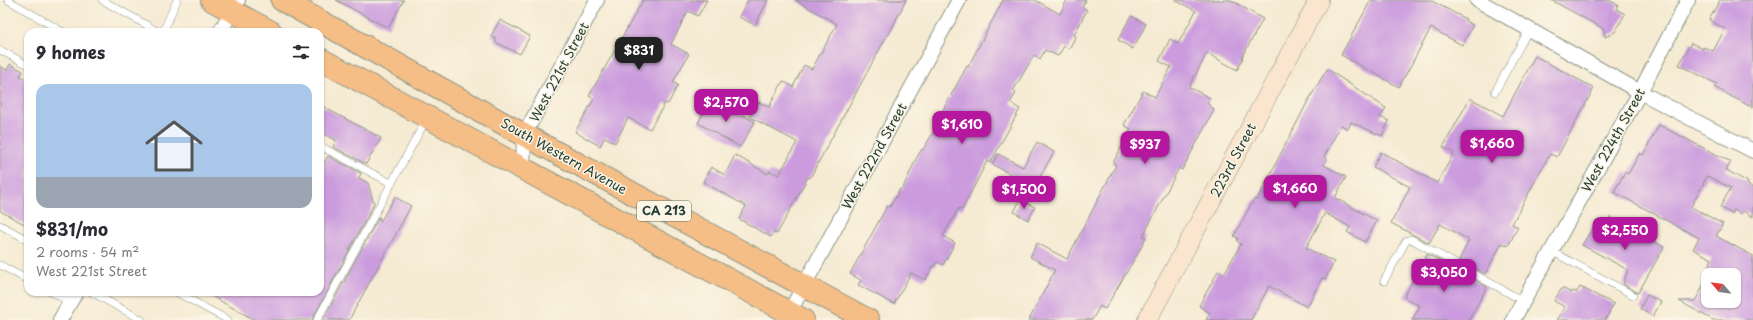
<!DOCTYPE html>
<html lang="en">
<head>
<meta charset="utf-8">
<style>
  :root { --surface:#fff; --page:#f2f2f3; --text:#2b2b33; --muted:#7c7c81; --accent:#b5179e }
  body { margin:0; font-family:"Playpen Sans",sans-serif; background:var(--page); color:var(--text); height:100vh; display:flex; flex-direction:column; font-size:15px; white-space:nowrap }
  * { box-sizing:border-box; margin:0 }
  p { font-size:13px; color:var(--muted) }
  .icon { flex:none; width:22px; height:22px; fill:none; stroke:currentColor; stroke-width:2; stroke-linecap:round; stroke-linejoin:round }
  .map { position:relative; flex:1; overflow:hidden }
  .panel { position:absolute; left:24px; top:28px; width:300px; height:268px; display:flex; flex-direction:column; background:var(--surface); border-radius:12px; box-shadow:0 1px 3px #0004 }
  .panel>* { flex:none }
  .needle { width:26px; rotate:299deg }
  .controls { position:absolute; left:1701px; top:268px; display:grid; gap:8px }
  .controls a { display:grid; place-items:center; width:40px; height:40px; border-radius:8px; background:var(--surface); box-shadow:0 1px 3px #0004; font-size:20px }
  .price { position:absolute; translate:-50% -34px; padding:0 9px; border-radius:8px; background:var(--accent); color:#fff; font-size:13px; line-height:26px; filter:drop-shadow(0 1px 2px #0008) }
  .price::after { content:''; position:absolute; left:50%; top:24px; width:12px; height:9px; margin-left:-6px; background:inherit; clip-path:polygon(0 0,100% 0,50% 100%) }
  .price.active { background:#222; color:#fff }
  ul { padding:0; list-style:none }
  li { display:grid; align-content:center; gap:8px; height:212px; padding:0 12px }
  li span { display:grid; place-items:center; height:124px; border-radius:12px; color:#555 }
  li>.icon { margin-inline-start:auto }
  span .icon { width:72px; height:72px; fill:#fffc; stroke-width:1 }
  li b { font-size:17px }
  h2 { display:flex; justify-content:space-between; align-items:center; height:48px; padding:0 12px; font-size:17px }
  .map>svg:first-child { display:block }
</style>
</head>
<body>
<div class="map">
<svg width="1753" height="320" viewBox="0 0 1753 320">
  <rect width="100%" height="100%" fill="#fcf5e5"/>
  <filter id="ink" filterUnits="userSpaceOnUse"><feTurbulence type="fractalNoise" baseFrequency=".025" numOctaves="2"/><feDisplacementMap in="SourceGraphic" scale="8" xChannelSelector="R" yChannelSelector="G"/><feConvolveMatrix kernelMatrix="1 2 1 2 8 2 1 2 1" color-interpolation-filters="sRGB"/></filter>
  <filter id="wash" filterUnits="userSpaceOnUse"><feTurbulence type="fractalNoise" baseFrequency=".012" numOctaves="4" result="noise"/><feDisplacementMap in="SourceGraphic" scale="16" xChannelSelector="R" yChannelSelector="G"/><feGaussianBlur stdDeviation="0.9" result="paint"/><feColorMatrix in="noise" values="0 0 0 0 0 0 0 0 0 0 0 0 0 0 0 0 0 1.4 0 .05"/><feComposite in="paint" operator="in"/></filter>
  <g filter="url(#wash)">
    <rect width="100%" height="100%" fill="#f5ead2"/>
    <g id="blocks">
      <path fill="#cb9bde" d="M 336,0 L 404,0 L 388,28 Z
        M 643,0 L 707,0 L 698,16 L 688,11 L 671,44 L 689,54 L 673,82 L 678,85 L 668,104 L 665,103 L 650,129 L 628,118 L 615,143 L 605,137 L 600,146 L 575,132 L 594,99 L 589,96 Z
        M 748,0 L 768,0 L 755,25 L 739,17 Z
        M 795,0 L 906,0 L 889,34 L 887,36 L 878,52 L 810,178 L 808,177 L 777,234 L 774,232 L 771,237 L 739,219 L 746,206 L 703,182 L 711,167 L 725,175 L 735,155 L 768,174 L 770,171 L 779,175 L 797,142 L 750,117 L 758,102 L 769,107 L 783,81 L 793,87 L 804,65 L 812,69 L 837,24 Z
        M 1003,0 L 1035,0 L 1060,14 L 1067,0 L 1086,0 L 1082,7 L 1087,10 L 1074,35 L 1076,36 L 1069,49 L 1064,46 L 1058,56 L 1045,50 L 1040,59 L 1034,55 L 1030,62 L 1013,91 L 1016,93 L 1010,103 L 1020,109 L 990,163 L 987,161 L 962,210 L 959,208 L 943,236 L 955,243 L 943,265 L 937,262 L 934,267 L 933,266 L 925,280 L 911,273 L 894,304 L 858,285 L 861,280 L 850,274 L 887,206 L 890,207 L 900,189 L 903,188 L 916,159 L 922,149 L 923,150 L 945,112 L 943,110 L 967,66 L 968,67 Z
        M 1175,0 L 1231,0 L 1263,19 L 1242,57 L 1243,58 L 1237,70 L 1207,53 L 1189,87 L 1210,98 L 1207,103 L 1214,110 L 1182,170 L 1179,168 L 1143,236 L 1146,237 L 1139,251 L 1105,309 L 1100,306 L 1092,320 L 1029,320 L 1055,270 L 1030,257 L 1037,243 L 1067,259 L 1116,165 L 1113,163 L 1131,129 L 1124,125 L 1143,91 L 1155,97 L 1171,67 L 1159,61 L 1170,39 L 1178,44 L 1196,11 Z
        M 1371,0 L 1430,0 L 1466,19 L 1465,21 L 1473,25 L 1462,45 L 1431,28 L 1399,87 L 1341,55 Z
        M 1551,0 L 1609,0 L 1618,5 L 1616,9 L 1625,14 L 1615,32 L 1605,37 L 1604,29 Z
        M 1720,0 L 1753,0 L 1753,108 L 1714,87 L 1717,84 L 1679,65 L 1691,43 L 1703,49 L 1704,47 L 1713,51 L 1725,29 L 1709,20 Z
        M 1131,16 L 1146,24 L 1133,49 L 1118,40 Z
        M 500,20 L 530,36 L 520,54 L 495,42 L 496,39 L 491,36 Z
        M 1535,56 L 1594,88 L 1557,157 L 1550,154 L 1534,183 L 1512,224 L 1518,227 L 1508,246 L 1502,243 L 1485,274 L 1459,260 L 1469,240 L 1440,224 L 1429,243 L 1391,223 L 1410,187 L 1373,167 L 1381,152 L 1437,183 L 1454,153 L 1443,147 L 1470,98 L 1503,116 Z
        M 10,64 L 23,71 L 20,76 L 28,80 L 28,226 L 0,211 L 0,66 L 7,70 Z
        M 1327,69 L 1386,108 L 1380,117 L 1389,121 L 1382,136 L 1351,122 L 1348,129 L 1341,125 L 1324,157 L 1327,159 L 1324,165 L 1346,177 L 1335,198 L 1377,221 L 1365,242 L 1347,232 L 1350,227 L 1325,213 L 1306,248 L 1334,262 L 1325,279 L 1322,278 L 1307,307 L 1269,286 L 1251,320 L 1206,320 L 1210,313 L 1199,306 L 1218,271 L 1224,274 L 1241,244 L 1237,241 L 1238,238 L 1234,236 L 1254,199 L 1257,200 L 1308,101 Z
        M 710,100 L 729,110 L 730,108 L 755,122 L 740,147 L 698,123 Z
        M 320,105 L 381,138 L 366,164 L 333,147 L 336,140 L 320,132 Z
        M 1659,125 L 1731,162 L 1726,170 L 1748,182 L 1747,184 L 1753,188 L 1753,217 L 1743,211 L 1741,214 L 1734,210 L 1732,214 L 1720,207 L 1731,188 L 1707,176 L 1691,207 L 1723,224 L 1716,236 L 1753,256 L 1753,320 L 1713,320 L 1679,301 L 1695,301 L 1708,277 L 1708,301 L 1734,301 L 1734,275 L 1704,275 L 1712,259 L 1693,249 L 1699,238 L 1614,192 L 1625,172 L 1628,174 L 1640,153 L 1643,155 Z
        M 1037,142 L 1054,152 L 1028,198 L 1013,190 L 1019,179 L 992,164 L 998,154 L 1023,167 Z
        M 328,156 L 361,173 L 359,178 L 368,183 L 374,204 L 312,320 L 255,320 L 204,292 L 320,292 L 320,170 Z
        M 395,197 L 411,206 L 349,320 L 323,320 L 379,217 L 380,222 Z
        M 1020,200 L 1035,207 L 1028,220 L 1014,212 Z
        M 1610,217 L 1664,247 L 1638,293 L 1623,284 L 1628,270 L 1582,245 L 1594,226 L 1603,230 Z
        M 1427,254 L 1487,287 L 1469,320 L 1412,320 L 1420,306 L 1404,297 Z
        M 1580,287 L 1614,304 L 1605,320 L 1557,320 L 1565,307 L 1554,301 L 1562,288 L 1572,293 L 1573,291 L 1577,292 Z
        M 1647,295 L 1661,302 L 1653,316 L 1640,309 Z"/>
    </g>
  </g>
  <g filter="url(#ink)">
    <use href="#blocks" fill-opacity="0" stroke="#8a9483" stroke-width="1"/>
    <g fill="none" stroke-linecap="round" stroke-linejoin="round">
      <defs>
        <path id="service" d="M 8,0 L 63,32
          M 102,0 L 159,32
          M 163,32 L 177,0
          M 0,50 L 28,65
          M 1495,92 L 1529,29
          M 320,146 L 391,183
          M 0,225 L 28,240
          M 1551,251 L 1633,295
          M 0,265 L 28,280
          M 1384,281 L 1406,241 L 1411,239 L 1523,301
          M 51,292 L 70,302
          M 91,292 L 142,320
          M 176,292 L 228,320
          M 317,320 L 426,120"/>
        <path id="minor" d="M 1477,0 L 1640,92 L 1753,151
          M 220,32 L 238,0
          M 523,169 L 524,135 L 597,0
          M 789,313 L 959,0
          M 60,320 L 76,292
          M 1513,320 L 1640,92 L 1688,0"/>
        <path id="secondary" d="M 1147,320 L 1319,0"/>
        <path id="primary" d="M 212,0 L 271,32
          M 282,0 L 524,135 L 868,320
          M 320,59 L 803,320"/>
      </defs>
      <use href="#service" stroke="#8a9483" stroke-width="8"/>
      <use href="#minor" stroke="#8a9483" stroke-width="16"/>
      <use href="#secondary" stroke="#8a9483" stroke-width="20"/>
      <use href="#primary" stroke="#8a9483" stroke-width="24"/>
      <use href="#service" stroke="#fff" stroke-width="7"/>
      <use href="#minor" stroke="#fff" stroke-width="14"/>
      <use href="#secondary" stroke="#fbe5cf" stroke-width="19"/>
      <use href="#primary" stroke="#f6be87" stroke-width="22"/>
    </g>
  </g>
  <g text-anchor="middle" stroke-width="3" stroke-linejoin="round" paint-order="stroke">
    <rect fill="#fcf5e5" stroke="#617469" stroke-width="1" x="637" y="201" width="54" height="20" rx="3"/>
    <g font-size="12" font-weight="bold" fill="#1f3d34">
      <text x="664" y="215">CA 213</text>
    </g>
    <g font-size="13" fill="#1f3d34" stroke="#fcf5e5">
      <text transform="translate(559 72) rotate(-62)" y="5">West 221st Street</text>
      <text transform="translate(1613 140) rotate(-61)" y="5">West 224th Street</text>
      <text transform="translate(564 156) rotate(29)" y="5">South Western Avenue</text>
      <text transform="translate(874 156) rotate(-61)" y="5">West 222nd Street</text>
      <text transform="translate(1233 160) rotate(-62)" y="5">223rd Street</text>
    </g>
  </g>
</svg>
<div class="controls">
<a><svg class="needle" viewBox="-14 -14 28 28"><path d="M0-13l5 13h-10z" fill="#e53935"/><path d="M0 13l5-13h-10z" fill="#7c7c81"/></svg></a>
</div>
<b class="price active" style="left:639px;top:71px">$831</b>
<b class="price" style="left:726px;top:123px">$2,570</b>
<b class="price" style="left:962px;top:145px">$1,610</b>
<b class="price" style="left:1492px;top:164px">$1,660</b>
<b class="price" style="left:1145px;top:165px">$937</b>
<b class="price" style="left:1295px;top:209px">$1,660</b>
<b class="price" style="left:1024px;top:210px">$1,500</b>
<b class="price" style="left:1625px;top:251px">$2,550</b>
<b class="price" style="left:1444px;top:293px">$3,050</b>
<section class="panel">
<h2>9 homes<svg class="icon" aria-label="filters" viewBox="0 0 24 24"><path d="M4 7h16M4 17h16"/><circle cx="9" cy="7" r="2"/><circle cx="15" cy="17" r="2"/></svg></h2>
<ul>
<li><span style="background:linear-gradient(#a9c7e8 75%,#9aa5b1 0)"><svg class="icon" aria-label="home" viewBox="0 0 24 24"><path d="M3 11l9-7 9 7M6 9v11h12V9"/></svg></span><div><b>$831/mo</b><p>2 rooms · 54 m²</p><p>West 221st Street</p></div></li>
</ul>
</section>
</div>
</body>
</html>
